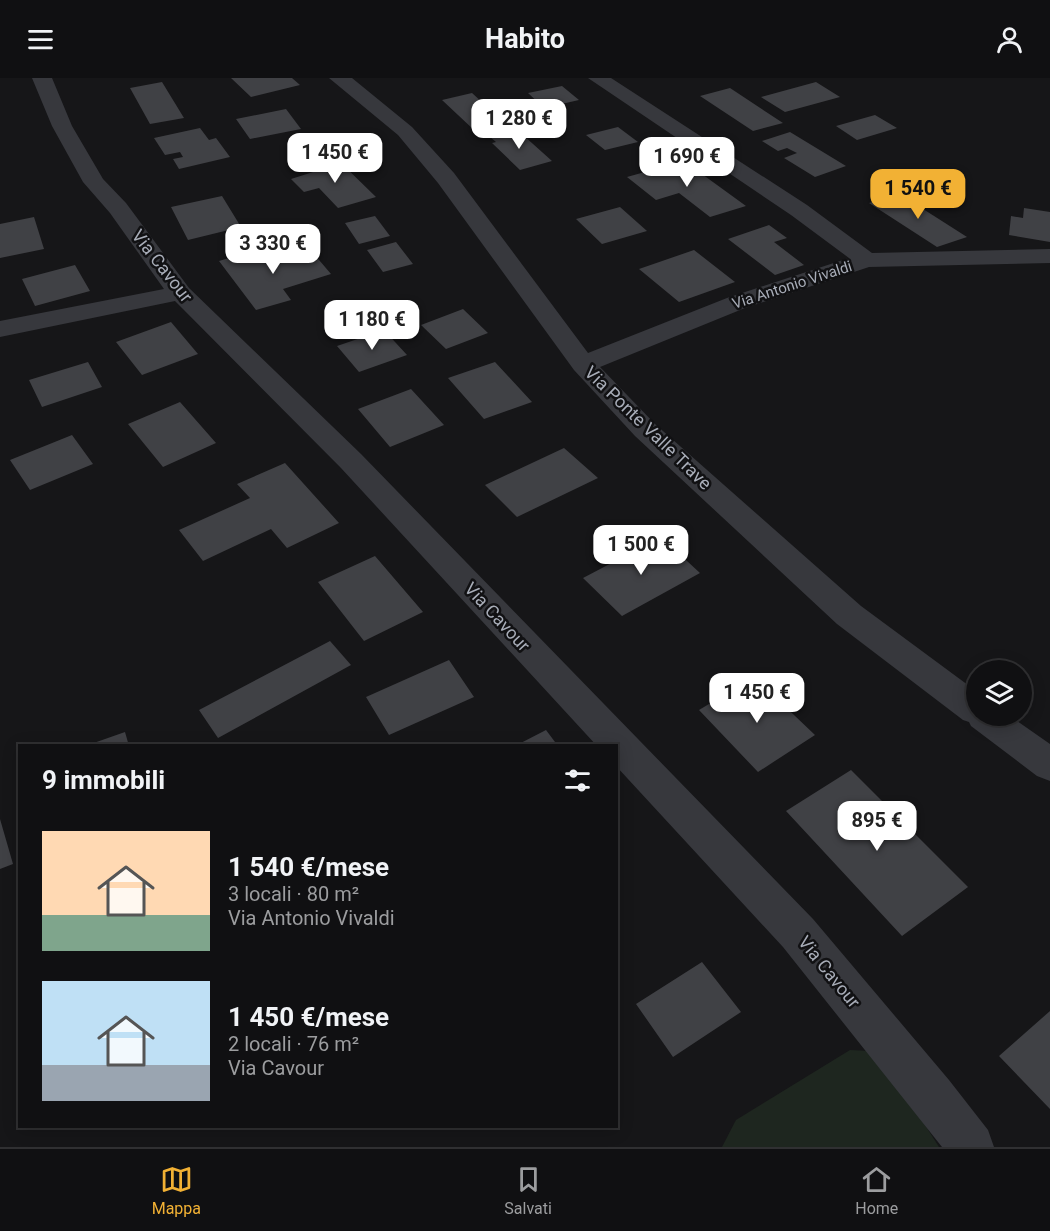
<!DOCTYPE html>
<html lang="it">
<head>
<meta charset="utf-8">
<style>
  :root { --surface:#101012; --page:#19191b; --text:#f1f3f6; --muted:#9c9d9f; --line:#303032; --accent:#f2b134 }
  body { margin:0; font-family:Roboto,sans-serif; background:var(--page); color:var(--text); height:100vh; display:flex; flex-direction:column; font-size:22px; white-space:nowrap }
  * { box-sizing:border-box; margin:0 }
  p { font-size:20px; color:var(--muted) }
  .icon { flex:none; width:33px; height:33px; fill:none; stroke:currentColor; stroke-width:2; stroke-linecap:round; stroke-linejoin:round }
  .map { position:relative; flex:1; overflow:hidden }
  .details { position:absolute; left:18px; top:666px; width:600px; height:384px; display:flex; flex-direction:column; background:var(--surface); border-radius:0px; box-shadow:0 3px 15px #0003,0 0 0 2px var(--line) }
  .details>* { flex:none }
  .buttons { position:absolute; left:966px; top:582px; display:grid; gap:12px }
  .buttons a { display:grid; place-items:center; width:66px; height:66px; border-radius:50%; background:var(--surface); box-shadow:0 3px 15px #0003,0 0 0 2px var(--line); font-size:30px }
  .price { position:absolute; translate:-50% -51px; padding:0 14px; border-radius:12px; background:#fff; color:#222; font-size:20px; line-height:39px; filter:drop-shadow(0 2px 3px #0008) }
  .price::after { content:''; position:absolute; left:50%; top:36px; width:18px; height:14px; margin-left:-9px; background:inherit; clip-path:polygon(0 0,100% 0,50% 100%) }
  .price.selected { background:var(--accent); color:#111 }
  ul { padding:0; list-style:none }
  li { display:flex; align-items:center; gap:18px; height:150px; padding:0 24px }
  li span { display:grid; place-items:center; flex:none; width:168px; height:120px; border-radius:0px; color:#555 }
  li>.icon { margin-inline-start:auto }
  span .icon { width:72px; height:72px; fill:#fffc; stroke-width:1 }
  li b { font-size:26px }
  h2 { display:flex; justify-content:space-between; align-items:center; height:72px; padding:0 24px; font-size:26px }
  header { display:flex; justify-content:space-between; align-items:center; height:78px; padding:0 24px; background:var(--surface); font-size:27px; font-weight:700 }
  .dock { display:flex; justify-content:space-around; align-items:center; height:84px; border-top:2px solid var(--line); background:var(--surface); font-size:16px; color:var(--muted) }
  .dock a { display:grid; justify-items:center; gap:3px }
  .dock .selected { color:var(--accent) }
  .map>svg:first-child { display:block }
</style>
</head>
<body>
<header><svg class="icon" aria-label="menu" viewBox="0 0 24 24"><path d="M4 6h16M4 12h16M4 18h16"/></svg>Habito<svg class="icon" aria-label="person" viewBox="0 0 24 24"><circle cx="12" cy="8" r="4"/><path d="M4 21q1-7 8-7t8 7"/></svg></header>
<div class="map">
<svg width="1050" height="1069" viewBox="0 0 1050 1069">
  <rect width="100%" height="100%" fill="#161618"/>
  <path fill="#1e261f" d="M 850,972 L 869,973 L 890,992 L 939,1069 L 722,1069 L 736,1042 Z"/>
  <path fill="#404145" d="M 231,0 L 292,0 L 300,7 L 251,19 Z
    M 162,4 L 184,40 L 150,46 L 130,10 Z
    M 816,4 L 840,19 L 785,34 L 761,19 Z
    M 562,8 L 579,22 L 544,30 L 528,15 Z
    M 730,10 L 783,45 L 753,53 L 700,18 Z
    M 472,15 L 505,45 L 474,52 L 442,22 Z
    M 286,31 L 301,51 L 250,61 L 236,41 Z
    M 875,37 L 897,50 L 857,62 L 836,48 Z
    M 618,49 L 638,64 L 605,72 L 586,57 Z
    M 200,50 L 209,62 L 216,60 L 230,79 L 179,91 L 173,81 L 183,79 L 180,74 L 165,77 L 154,60 Z
    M 510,52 L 516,58 L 523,57 L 552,83 L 520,92 L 492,65 L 496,64 L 489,58 Z
    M 790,54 L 846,88 L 815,99 L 784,80 L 797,75 L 787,70 L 778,73 L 762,63 Z
    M 337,81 L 376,119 L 338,130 L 319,110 L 304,114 L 291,101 L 313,94 L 308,88 Z
    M 684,83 L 746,128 L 710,139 L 679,115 L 656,122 L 627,99 Z
    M 898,115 L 967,159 L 937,169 L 869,125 Z
    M 222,118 L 241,149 L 188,162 L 171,129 Z
    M 620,129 L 647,153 L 602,166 L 576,141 Z
    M 1024,130 L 1050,134 L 1050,164 L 1009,157 L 1011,138 L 1023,140 Z
    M 375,138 L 390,158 L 359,166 L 345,145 Z
    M 34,139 L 44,171 L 0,180 L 0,146 Z
    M 769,147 L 787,160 L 774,164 L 804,187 L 775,197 L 728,161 Z
    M 396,164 L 413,186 L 383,194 L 367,172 Z
    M 308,169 L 331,196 L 283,211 L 291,222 L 256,232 L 219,183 L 252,173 L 260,183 Z
    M 694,172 L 735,204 L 679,224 L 639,191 Z
    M 75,187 L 90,213 L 35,228 L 22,201 Z
    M 463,231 L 488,255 L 446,271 L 421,247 Z
    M 171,244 L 198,276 L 142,297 L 116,264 Z
    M 384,252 L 407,277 L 359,294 L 337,268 Z
    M 88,284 L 102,309 L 42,329 L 29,302 Z
    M 495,284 L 532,324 L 484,341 L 448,300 Z
    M 411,311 L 444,347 L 390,369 L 358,331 Z
    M 180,324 L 216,365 L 163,389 L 128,346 Z
    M 72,357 L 93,386 L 30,412 L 10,382 Z
    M 564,370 L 598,400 L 517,439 L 485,407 Z
    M 285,385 L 339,445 L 287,470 L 271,451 L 203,483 L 179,452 L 250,420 L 237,406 Z
    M 661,459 L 700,495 L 622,538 L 583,500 Z
    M 375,478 L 423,534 L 364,563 L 318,504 Z
    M 330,563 L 351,587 L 218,660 L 199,632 Z
    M 449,582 L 474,619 L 389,657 L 366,619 Z
    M 754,599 L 815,657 L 758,694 L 699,632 Z
    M 546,652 L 558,668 L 515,668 Z
    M 125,654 L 129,668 L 88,668 L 88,667 Z
    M 851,692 L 968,809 L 902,858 L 786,733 Z
    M 0,741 L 13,786 L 0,791 Z
    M 702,884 L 741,934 L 673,979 L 636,926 Z
    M 1050,933 L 1050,1031 L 999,978 Z"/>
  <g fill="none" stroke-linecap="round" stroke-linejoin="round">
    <path fill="#37383d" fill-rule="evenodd" d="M 32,0 L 52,0 L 72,48 L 103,101 L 126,125 L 189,210 L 361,376 L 813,841 L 949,1002 L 988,1052 L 994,1069 L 942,1069 L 783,869 L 616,688 L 616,668 L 597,668 L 341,390 L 175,223 L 0,259 L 0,243 L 164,211 L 110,135 L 83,104 L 52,48 Z
      M 329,0 L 352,0 L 412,49 L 454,95 L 588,275 L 727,220 L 849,180 L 791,137 L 588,0 L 611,0 L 807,127 L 872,175 L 1050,171 L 1050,185 L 869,189 L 745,230 L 600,289 L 655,346 L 861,528 L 976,613 L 976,638 L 1010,638 L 1050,666 L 1050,703 L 1037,698 L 971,648 L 969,644 L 963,642 L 837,546 L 635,358 L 574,292 L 438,105 L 398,57 Z"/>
  </g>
  <g text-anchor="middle" stroke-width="5" stroke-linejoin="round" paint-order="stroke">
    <g font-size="15" fill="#a8adb8" stroke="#111113">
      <text transform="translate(792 207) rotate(-18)" y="5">Via Antonio Vivaldi</text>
    </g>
    <g font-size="18" fill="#a8adb8" stroke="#111113">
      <text transform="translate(162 188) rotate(52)" y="6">Via Cavour</text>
      <text transform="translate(648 350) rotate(44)" y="6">Via Ponte Valle Trave</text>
      <text transform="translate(497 539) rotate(47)" y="6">Via Cavour</text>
      <text transform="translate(829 894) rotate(51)" y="6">Via Cavour</text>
    </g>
  </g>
</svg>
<div class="buttons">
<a><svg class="icon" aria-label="layers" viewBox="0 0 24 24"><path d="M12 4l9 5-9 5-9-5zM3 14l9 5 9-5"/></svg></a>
</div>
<b class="price" style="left:519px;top:72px">1 280 €</b>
<b class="price" style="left:335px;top:106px">1 450 €</b>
<b class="price" style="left:687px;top:110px">1 690 €</b>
<b class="price selected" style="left:918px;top:142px">1 540 €</b>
<b class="price" style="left:273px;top:197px">3 330 €</b>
<b class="price" style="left:372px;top:273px">1 180 €</b>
<b class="price" style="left:641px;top:498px">1 500 €</b>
<b class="price" style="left:757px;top:646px">1 450 €</b>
<b class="price" style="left:877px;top:774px">895 €</b>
<section class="details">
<h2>9 immobili<svg class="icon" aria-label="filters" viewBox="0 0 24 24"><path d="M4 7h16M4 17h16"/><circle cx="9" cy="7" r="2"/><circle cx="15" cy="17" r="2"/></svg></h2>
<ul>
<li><span style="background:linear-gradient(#ffd9b3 70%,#7fa58c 0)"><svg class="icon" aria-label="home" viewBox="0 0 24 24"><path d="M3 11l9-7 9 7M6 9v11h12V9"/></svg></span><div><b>1 540 €/mese</b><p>3 locali · 80 m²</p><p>Via Antonio Vivaldi</p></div></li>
<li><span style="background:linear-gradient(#bfe0f5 70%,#9aa5b1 0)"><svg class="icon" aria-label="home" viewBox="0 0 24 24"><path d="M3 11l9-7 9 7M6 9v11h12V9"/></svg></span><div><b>1 450 €/mese</b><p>2 locali · 76 m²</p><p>Via Cavour</p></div></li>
</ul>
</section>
</div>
<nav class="dock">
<a class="selected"><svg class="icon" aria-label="map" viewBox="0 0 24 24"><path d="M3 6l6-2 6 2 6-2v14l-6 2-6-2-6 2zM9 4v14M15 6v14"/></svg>Mappa</a>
<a><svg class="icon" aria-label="saved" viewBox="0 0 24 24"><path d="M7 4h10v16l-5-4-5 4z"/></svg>Salvati</a>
<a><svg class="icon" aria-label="home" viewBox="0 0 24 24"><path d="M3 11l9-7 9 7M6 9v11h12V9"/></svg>Home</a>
</nav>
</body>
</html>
